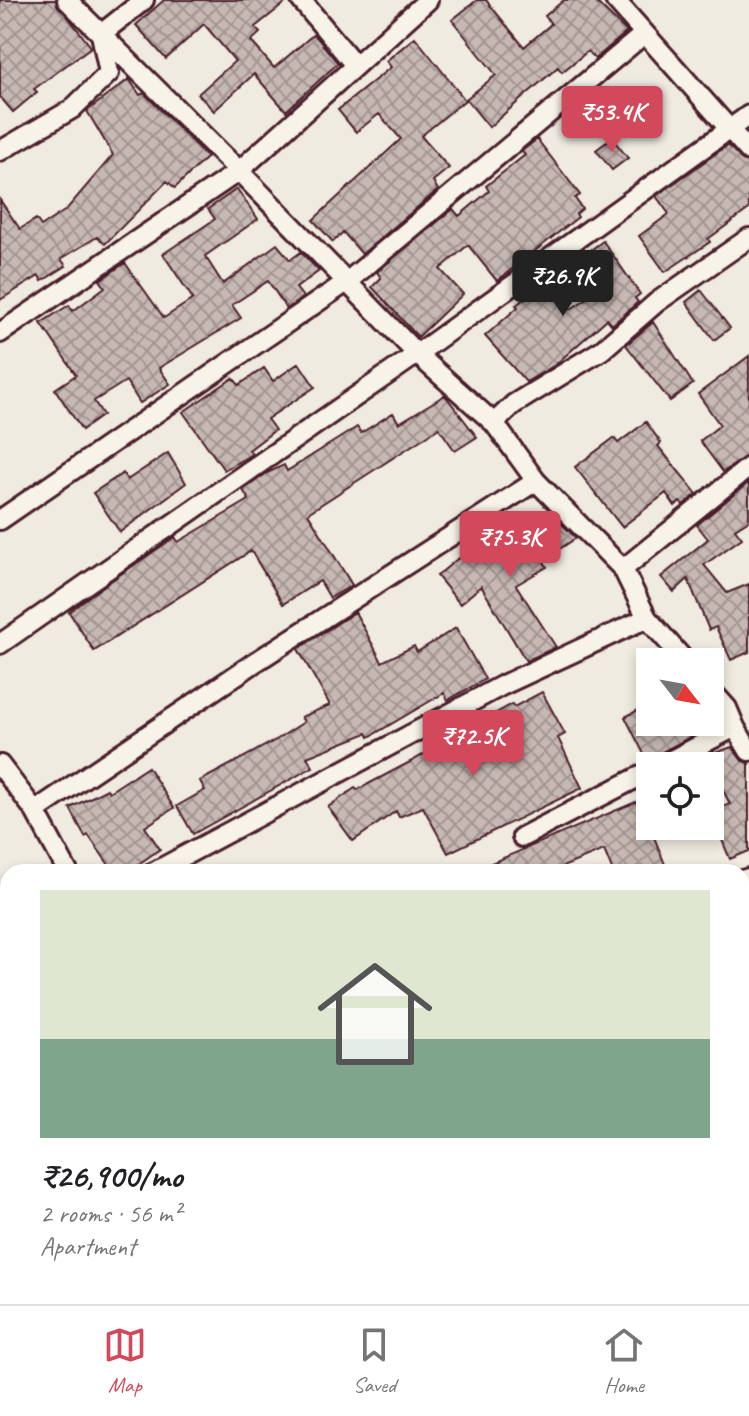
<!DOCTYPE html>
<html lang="en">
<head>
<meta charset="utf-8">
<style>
  :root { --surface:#fff; --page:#f6f6f6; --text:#202124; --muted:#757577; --line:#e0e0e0; --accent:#d1495b }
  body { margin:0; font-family:Caveat,sans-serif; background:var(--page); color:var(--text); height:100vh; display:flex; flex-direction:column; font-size:30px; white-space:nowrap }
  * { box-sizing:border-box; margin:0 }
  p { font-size:26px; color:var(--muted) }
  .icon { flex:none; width:44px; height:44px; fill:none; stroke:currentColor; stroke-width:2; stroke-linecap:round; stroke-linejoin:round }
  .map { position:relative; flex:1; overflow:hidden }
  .sheet { position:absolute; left:0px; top:864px; width:750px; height:440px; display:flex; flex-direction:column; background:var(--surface); border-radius:24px 24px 0 0; box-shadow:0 4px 12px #0003 }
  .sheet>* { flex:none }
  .needle { width:52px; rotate:121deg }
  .tools { position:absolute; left:636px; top:648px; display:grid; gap:16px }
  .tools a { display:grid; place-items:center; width:88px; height:88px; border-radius:0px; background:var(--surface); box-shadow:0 4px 12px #0003; font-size:40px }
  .price { position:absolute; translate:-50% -68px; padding:0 18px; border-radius:8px; background:var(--accent); color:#fff; font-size:26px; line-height:52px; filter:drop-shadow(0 2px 4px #0008) }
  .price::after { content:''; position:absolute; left:50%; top:48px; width:24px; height:18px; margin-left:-12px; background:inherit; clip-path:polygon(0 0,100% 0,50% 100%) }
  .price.selected { background:#222; color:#fff }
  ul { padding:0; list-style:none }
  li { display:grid; align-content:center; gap:16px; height:424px; padding:0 40px }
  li+li { border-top:2px solid var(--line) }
  li span { display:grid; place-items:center; height:248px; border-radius:0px; color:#555 }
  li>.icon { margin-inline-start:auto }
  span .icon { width:144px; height:144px; fill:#fffc; stroke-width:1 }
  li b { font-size:34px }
  .menu { display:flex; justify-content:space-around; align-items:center; height:112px; border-top:2px solid var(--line); background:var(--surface); font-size:22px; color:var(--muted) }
  .menu a { display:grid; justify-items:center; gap:4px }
  .menu .selected { color:var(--accent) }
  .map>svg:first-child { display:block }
</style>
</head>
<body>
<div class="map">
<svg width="749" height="1304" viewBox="0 0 749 1304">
  <defs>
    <pattern id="building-cross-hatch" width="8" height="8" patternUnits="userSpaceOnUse" patternTransform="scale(2)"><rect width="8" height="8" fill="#c6b8b3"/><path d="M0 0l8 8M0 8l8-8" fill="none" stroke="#a39592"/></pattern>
  </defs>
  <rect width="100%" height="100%" fill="#f0ebe0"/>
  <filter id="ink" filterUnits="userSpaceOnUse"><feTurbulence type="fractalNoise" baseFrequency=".0125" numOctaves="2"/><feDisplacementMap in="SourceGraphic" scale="16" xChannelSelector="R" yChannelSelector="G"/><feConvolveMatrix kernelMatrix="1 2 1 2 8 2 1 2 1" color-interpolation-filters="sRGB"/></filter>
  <g filter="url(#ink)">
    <path fill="url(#building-cross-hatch)" stroke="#4a1f2b" stroke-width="2" d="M 0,0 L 55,0 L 91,47 L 34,89 L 37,92 L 13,112 L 0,97 Z
      M 164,0 L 289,0 L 255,27 L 260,33 L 251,41 L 274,68 L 314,34 L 338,63 L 286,111 L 254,74 L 214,111 L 198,94 L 235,61 L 204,24 L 166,59 L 136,25 Z
      M 477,0 L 486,0 L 524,47 L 551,24 L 545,16 L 564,0 L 594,0 L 627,32 L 595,59 L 588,51 L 562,72 L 558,67 L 489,127 L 466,99 L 496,75 L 452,20 Z
      M 415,37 L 465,100 L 421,136 L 449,168 L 433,181 L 438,190 L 362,254 L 343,232 L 333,242 L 313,220 L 401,139 L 379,114 L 356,132 L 338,110 L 391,67 L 386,61 Z
      M 129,79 L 140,95 L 144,93 L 207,157 L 175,188 L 167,181 L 105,244 L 97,237 L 61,259 L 66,266 L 42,281 L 39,276 L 0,300 L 0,200 L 20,229 L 36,219 L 41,226 L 66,210 L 113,155 L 87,111 Z
      M 612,138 L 628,158 L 612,170 L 596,150 Z
      M 537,139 L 580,195 L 575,198 L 582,209 L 576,214 L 578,217 L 497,281 L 468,245 L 440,269 L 463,294 L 418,337 L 372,287 L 381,278 L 377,272 L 453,209 L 459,216 L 489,191 L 486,186 L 525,155 L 522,151 Z
      M 728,145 L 741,159 L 749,163 L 749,209 L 708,239 L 710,242 L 665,272 L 639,236 L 669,214 L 656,196 Z
      M 237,189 L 258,219 L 205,256 L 223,284 L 277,244 L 290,260 L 301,252 L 319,271 L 296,288 L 303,297 L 287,309 L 268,281 L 232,305 L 241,318 L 159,368 L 170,384 L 140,403 L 126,381 L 94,401 L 103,415 L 82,430 L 55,389 L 76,375 L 41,323 L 69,305 L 73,311 L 105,287 L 100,280 L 125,263 L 164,318 L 193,299 L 163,254 L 215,219 L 208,209 Z
      M 603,241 L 640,294 L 635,298 L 638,302 L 612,325 L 607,319 L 555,365 L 526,382 L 485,336 L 518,307 L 516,305 L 547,282 L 571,309 L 602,288 L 580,258 Z
      M 701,290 L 730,328 L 714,340 L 686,302 Z
      M 653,322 L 693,384 L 670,401 L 626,345 Z
      M 749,356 L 749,455 L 723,472 L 700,441 L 720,425 L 698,394 Z
      M 299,363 L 315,387 L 267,419 L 275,430 L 249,450 L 252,454 L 224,470 L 183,412 L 233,378 L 239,385 L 264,368 L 273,381 Z
      M 445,395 L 477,437 L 455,451 L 439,428 L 308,513 L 352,585 L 330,598 L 320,581 L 283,604 L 251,551 L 94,651 L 69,612 L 92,594 L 175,537 L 178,542 L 249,500 L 243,490 L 267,473 L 284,465 L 287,471 L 357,427 L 361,433 L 393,413 L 399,423 Z
      M 646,422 L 661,443 L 658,446 L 697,494 L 683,505 L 680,502 L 675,506 L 666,493 L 622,527 L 575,467 L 614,438 L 618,443 Z
      M 168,453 L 186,483 L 120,532 L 93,493 L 123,473 L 127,480 Z
      M 749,482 L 749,520 L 735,529 L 742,538 L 704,565 L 727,593 L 749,584 L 749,652 L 731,660 L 716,627 L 709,630 L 688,579 L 674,592 L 661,577 L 708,539 L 697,525 Z
      M 552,514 L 576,538 L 543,560 L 547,567 L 516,585 L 556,647 L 526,661 L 481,586 L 460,604 L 437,576 L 457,559 L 503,534 L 523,526 L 527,532 Z
      M 355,612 L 382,662 L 414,646 L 417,652 L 456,628 L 485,679 L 448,700 L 444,693 L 369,737 L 367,733 L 307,757 L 313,767 L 193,834 L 177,806 L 205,790 L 200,781 L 276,740 L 304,722 L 301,717 L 330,705 L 298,649 Z
      M 542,692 L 565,734 L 558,738 L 582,788 L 448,853 L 423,807 L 399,817 L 396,811 L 353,841 L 328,807 L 355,788 L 357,790 L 412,761 L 512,704 L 514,707 Z
      M 650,704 L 650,722 L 719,722 L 647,760 L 625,717 Z
      M 732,747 L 742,761 L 749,763 L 749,851 L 730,859 L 710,812 L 730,804 L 706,756 Z
      M 148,767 L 174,808 L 145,827 L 160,849 L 127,872 L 114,872 L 88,835 L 85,837 L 70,808 L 107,789 L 109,792 Z
      M 650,796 L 650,827 L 668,872 L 613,872 L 604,850 L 550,872 L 470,872 Z"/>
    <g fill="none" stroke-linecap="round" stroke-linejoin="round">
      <defs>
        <path id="street" d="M 67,0 L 239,171 L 417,354 L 494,423 L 536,481 L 623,569 L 647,618 L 686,662
          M 301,0 L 354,64
          M 615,0 L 749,151
          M 0,151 L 72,109 L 109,73 L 101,34 L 144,0
          M 0,333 L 239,171 L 428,0
          M 494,423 L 514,404 L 602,350 L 657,302 L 749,238
          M 0,520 L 348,281 L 644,34
          M 623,569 L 749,467
          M 0,644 L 417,354 L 749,115
          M 735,727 L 749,751
          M 0,765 L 35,811 L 254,663 L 536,481
          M 660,766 L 735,727 L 727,708 L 710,689
          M 35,811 L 68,872
          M 522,837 L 650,771
          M 154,872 L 503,685 L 647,618
          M 742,880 L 749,878
          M 0,957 L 8,953
          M 742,1051 L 749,1047
          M 0,1083 L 8,1081
          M 297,1296 L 300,1304
          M 384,1296 L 388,1304
          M 531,1296 L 534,1304
          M 732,1296 L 735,1304
          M 150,1304 L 166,1296
          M 594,1304 L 613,1296"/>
      </defs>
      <use href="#street" stroke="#4a1f2b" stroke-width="24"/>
      <use href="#street" stroke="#f7f3e8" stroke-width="18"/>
    </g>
  </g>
</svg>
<div class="tools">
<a><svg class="needle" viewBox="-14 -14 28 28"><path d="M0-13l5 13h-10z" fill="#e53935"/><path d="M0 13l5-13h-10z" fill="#757577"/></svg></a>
<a><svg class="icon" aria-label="locate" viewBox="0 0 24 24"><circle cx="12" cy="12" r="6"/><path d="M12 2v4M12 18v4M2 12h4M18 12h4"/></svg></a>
</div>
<b class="price" style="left:612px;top:154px">₹53.4K</b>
<b class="price selected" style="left:563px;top:318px">₹26.9K</b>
<b class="price" style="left:510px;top:579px">₹75.3K</b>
<b class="price" style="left:473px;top:778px">₹72.5K</b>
<section class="sheet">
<ul>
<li><span style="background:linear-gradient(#dfe7d0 60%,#7fa58c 0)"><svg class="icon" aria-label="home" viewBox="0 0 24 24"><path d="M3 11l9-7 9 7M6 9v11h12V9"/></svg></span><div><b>₹26,900/mo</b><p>2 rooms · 56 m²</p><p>Apartment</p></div></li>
</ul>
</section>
</div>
<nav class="menu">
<a class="selected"><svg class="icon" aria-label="map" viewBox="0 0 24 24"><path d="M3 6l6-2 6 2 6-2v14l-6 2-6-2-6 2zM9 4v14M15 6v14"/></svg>Map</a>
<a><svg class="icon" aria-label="saved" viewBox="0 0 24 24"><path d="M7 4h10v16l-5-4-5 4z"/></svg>Saved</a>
<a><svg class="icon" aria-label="home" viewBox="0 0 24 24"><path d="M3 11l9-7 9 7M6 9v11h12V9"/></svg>Home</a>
</nav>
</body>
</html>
